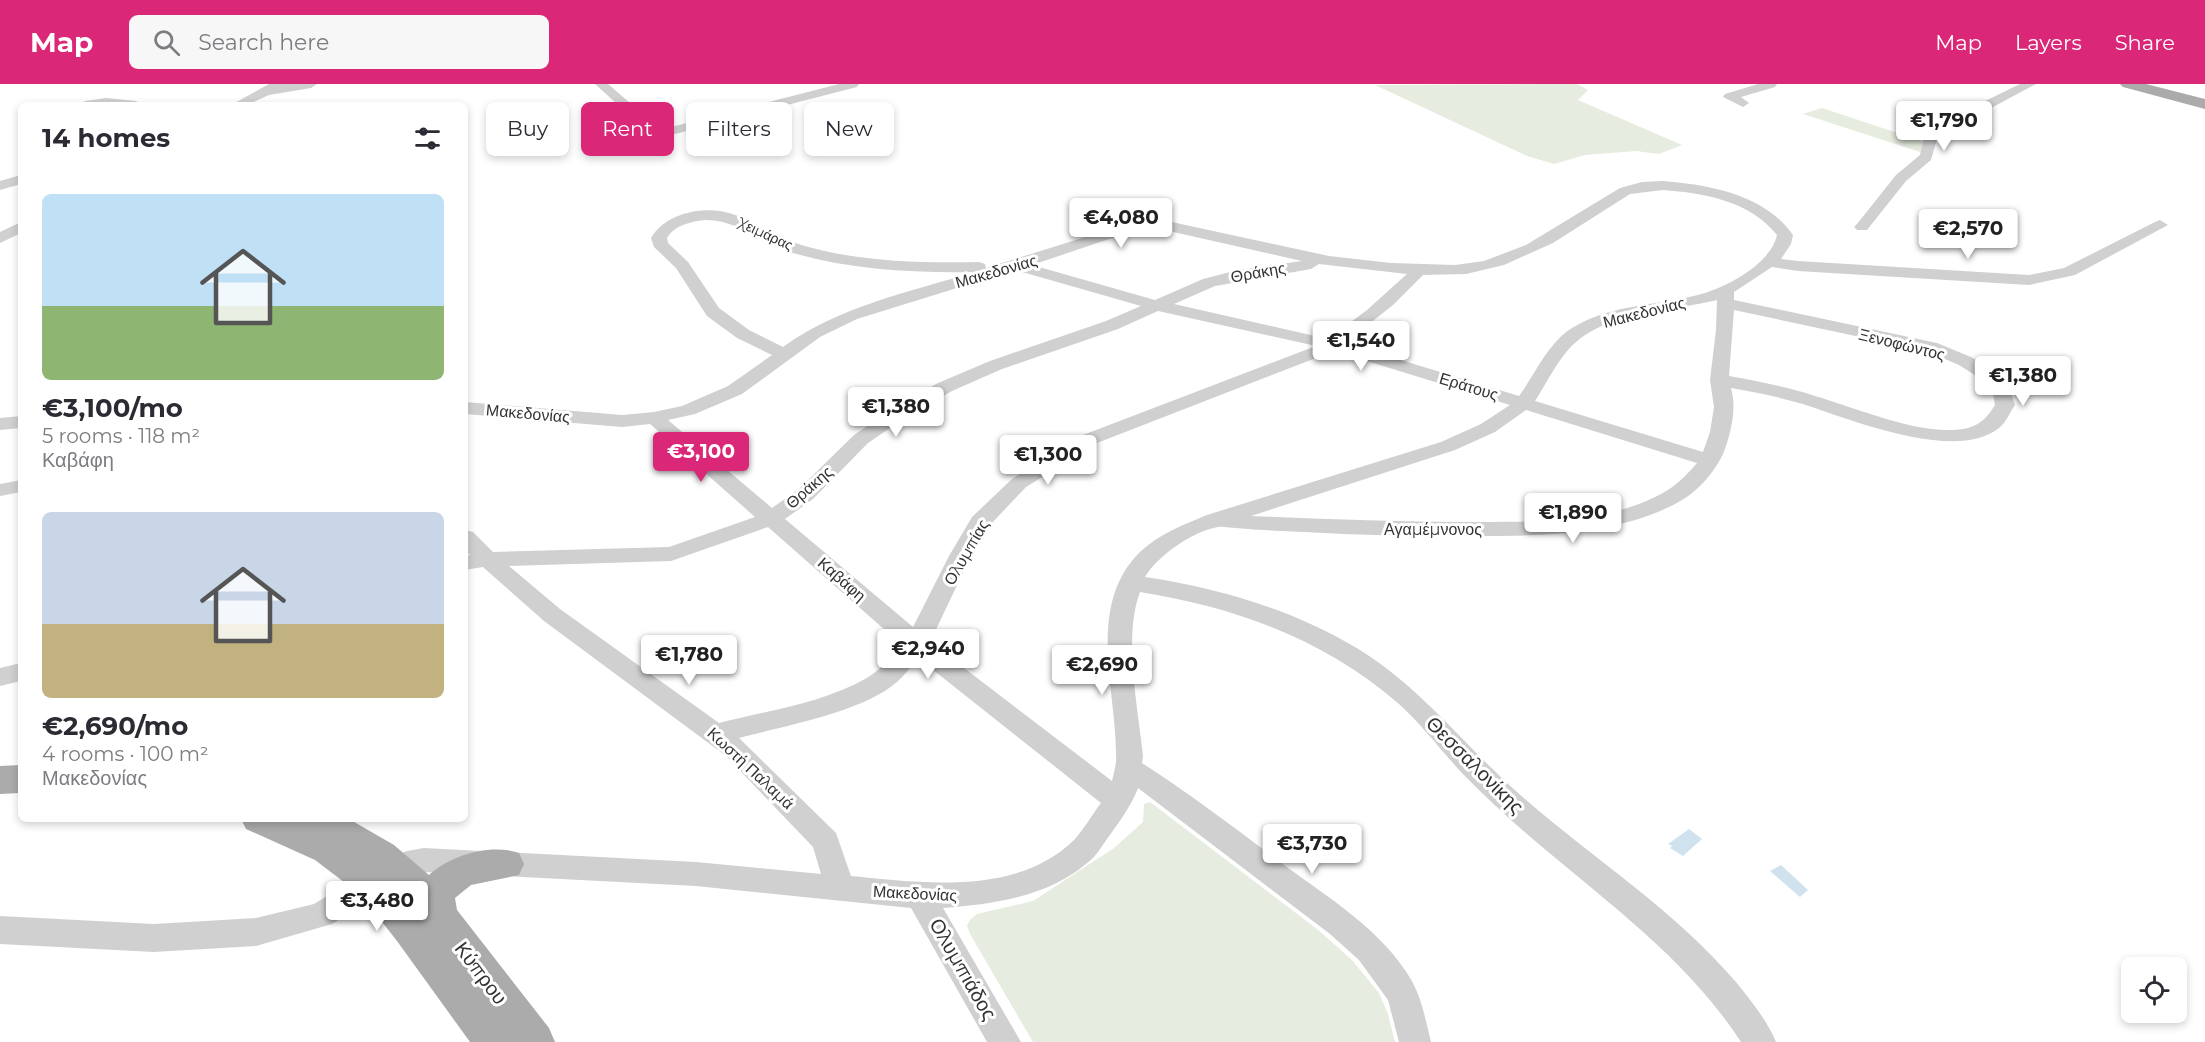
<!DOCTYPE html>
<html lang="en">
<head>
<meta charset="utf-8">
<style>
  :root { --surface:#fff; --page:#f7f7f7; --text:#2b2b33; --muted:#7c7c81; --accent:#db2777 }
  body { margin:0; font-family:Montserrat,sans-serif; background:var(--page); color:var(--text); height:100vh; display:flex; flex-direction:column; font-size:22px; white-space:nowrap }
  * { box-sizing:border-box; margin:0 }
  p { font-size:20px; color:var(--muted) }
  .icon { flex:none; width:33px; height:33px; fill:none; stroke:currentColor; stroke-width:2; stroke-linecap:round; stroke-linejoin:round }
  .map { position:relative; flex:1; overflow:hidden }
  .sheet { position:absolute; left:18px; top:18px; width:450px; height:720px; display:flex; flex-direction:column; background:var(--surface); border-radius:9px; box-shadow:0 3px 9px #0003 }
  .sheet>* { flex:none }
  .hud { position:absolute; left:486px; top:18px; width:570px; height:54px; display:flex; gap:12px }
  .fabs { position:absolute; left:2121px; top:873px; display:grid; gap:12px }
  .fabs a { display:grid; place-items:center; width:66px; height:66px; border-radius:9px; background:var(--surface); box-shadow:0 3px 9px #0003; font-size:30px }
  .price { position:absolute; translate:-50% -51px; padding:0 14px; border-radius:6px; background:#fff; color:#222; font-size:20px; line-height:39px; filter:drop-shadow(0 2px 3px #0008) }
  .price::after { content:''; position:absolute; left:50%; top:36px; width:18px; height:14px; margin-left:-9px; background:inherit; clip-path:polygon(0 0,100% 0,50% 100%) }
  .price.selected { background:var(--accent); color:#fff }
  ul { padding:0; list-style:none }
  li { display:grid; align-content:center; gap:12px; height:318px; padding:0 24px }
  li span { display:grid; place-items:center; height:186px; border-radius:9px; color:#555 }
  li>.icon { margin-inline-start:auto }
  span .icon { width:108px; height:108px; fill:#fffc; stroke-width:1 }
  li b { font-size:26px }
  h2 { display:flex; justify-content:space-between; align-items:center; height:72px; padding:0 24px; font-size:26px }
  .tag { padding:0 21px; border-radius:9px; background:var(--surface); box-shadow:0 3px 9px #0003; font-size:21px; line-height:54px }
  .tag.selected { background:var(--accent); color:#fff }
  header { display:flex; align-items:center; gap:36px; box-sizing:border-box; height:84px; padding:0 30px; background:var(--accent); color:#fff }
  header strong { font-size:28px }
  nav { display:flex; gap:33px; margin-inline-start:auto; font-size:21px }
  .search { width:420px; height:54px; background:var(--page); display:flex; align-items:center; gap:15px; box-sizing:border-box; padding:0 21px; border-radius:9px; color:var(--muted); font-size:22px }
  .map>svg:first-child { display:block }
</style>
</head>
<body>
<header>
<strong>Map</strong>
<div class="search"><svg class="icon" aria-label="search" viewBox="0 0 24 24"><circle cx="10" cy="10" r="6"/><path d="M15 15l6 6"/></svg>Search here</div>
<nav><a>Map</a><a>Layers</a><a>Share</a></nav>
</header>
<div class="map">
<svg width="2205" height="958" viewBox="0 0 2205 958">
  <rect width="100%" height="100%" fill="#fff"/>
  <path fill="#e6ecdf" d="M 1577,0 L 1588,6 L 1578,16 L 1682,61 L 1659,70 L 1636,67 L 1585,71 L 1554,80 L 1527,72 L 1375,1 Z
    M 1822,24 L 1925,58 L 1923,69 L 1803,30 Z
    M 1150,718 L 1317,845 L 1352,876 L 1379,909 L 1388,930 L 1395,958 L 1033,958 L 970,850 L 967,841 L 970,836 L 977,830 L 1033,817 L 1114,764 L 1143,738 L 1144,720 Z"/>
  <path fill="#cfe2ee" d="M 1689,745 L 1702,755 L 1683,772 L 1670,764 L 1672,762 L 1668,760 Z
    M 1781,781 L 1808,806 L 1800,813 L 1770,787 Z"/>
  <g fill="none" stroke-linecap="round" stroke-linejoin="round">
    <path fill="#d0d0d0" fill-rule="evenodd" d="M 269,0 L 317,0 L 311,4 L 269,11 L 247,21 L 231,21 Z
      M 595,0 L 608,0 L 658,43 L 671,43 L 839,0 L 859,0 L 857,3 L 671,51 L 650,50 Z
      M 1758,0 L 1777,0 L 1775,3 L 1741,13 L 1749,19 L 1743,23 L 1723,13 L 1725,10 Z
      M 2020,0 L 2036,0 L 1993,23 L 1986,33 L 1945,46 L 1937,55 L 1931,76 L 1906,97 L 1867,146 L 1857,146 L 1854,143 L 1857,140 L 1896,91 L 1920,71 L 1924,54 L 1935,40 L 1976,27 L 1985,17 Z
      M 106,14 L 136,17 L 142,21 L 79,21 L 85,17 Z
      M 21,91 L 21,100 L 0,106 L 0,97 Z
      M 1663,97 C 1710,101 1764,110 1793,151 L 1791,160 L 1781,175 L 1798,177 L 2029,191 L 2064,184 L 2155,138 L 2160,136 L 2168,141 L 2075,191 L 2029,201 L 1798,187 L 1772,183 L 1734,208 L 1734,216 L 1937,259 L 1971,273 L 1994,287 L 2011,310 L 2015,321 C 2010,328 2006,339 1999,344 C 1956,379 1849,335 1803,320 C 1779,313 1755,308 1731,304 C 1737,325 1731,350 1723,370 C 1712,393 1692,413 1669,423 C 1606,453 1531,452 1463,452 C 1410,452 1357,451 1304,448 C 1281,447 1259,446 1236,444 C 1231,444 1223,442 1218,443 C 1193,447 1157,472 1145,493 C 1218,504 1291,525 1355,563 C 1419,601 1462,659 1517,708 C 1589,772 1673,824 1736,898 C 1751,917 1767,936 1776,958 L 1741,958 C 1686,873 1602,815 1527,750 C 1504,730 1481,709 1460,687 C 1440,665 1421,640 1399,620 C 1326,556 1235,523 1140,508 C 1123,553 1138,624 1143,672 L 1142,679 C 1190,710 1235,744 1280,778 C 1327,813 1382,845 1412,897 C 1422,916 1426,937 1431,958 L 1399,958 L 1388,916 L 1359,876 L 1330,850 L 1138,704 C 1132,720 1122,734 1112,748 C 1106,756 1100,766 1093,774 C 1052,812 997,820 943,824 L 1021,958 L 987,958 L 911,824 L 696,802 L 424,788 L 407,793 L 332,840 L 256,862 L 154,868 L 0,860 L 0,832 L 154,840 L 256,834 L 314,820 L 387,775 L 407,767 L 424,764 L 696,778 L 821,790 L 813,763 L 726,672 L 544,537 L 483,483 L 465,486 L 465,472 L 470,471 L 465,466 L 465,446 L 473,448 L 493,468 L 669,463 L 755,433 L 650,340 L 622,343 L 465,330 L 465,318 L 622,331 L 654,328 L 682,322 L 728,302 L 772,271 L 737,254 L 707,232 L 676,184 L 654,163 L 651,154 C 665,131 695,124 720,127 C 747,131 767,150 792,158 C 852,178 917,179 979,178 L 985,180 L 986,184 L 1111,145 L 1135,130 L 1329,172 L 1391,179 L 1455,181 L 1484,177 L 1526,161 L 1620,104 L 1642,98 ZM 1663,106 C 1704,109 1750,117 1777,151 C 1771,179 1730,201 1705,209 C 1661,222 1613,219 1572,244 C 1547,260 1536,289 1519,312 L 1345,259 L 1393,221 L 1423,191 L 1466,190 L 1504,181 L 1553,159 L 1630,110 ZM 704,136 C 738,135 762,160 793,169 C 853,186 913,189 975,188 C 909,208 840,222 783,263 L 749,246 L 719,224 L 688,178 L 668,159 L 667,154 C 675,141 690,138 704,136 ZM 1138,140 L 1302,177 L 1238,186 L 1203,195 L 1155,216 L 1032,181 L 1121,151 ZM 1319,180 L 1407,190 L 1367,226 L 1328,255 L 1174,220 L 1215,202 L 1311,185 ZM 1015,186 L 1141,222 L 1106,237 L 990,277 L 938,299 L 892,325 L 854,351 L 799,405 L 772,424 L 668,336 L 695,330 L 742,310 L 820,253 L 857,235 ZM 1717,216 L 1716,246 L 1710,296 L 1714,323 L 1710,348 L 1703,368 L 1535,317 C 1546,300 1555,281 1568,266 C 1604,226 1669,228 1717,216 ZM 1734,226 L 1926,267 L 1959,281 L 1981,295 L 1993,310 L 1995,321 C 1988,332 1982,340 1968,344 C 1924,354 1857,324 1815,312 C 1787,303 1758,297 1729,292 ZM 1158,227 L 1316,262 L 1083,351 L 1012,395 L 972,433 L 949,472 L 913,543 L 785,435 L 813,415 L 868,359 L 906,333 L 952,307 L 1002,285 L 1118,245 ZM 1334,267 L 1510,321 L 1481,340 L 1441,358 L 1207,431 C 1183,441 1159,450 1140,468 C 1086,521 1116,605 1116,670 C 1117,679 1114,688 1112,697 L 930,558 L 971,472 L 989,442 L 1026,403 L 1097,359 ZM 1526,326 L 1697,379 C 1685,393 1673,405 1655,413 C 1602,440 1525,438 1466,438 C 1395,438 1323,435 1251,432 L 1455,366 L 1495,348 ZM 768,443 L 902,561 C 891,573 880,587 865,595 C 823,619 766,627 719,639 L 560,525 L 509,482 L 671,477 ZM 918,574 L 1101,719 C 1092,731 1084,745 1074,756 C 1017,812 923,799 851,792 L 836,749 L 739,654 C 783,642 863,628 897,598 C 905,591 911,582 918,574 Z
      M 21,138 L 21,149 L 0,159 L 0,148 Z
      M 21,332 L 21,344 L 0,346 L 0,334 Z
      M 21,396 L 21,408 L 0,412 L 0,400 Z
      M 21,579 L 21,597 L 0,602 L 0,584 Z"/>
    <path fill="#ababab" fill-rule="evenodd" d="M 2120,0 L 2146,0 L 2205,15 L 2205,25 L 2123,3 Z
      M 21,681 L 21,709 L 0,710 L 0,682 Z
      M 241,735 L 349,735 L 394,761 L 429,791 C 450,771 491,759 519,769 L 524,780 L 519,791 L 471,801 L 455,814 L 457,826 L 549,944 L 555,958 L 470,958 L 397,857 L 361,811 L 315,776 L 246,745 Z"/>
  </g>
  <g text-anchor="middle" stroke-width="6" stroke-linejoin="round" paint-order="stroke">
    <g font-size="14" fill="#333" stroke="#fff">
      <text transform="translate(766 150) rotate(25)" y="5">Χειμάρας</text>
    </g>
    <g font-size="16" fill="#333" stroke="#fff">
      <text transform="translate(996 187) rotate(-16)" y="6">Μακεδονίας</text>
      <text transform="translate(1258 188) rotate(-10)" y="6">Θράκης</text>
      <text transform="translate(1644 228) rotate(-14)" y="6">Μακεδονίας</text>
      <text transform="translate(1902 260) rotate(14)" y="6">Ξενοφώντος</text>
      <text transform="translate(1469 302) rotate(17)" y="6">Εράτους</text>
      <text transform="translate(528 329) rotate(5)" y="6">Μακεδονίας</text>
      <text transform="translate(809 403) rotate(-41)" y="6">Θράκης</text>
      <text x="1433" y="451">Αγαμέμνονος</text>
      <text transform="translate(966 468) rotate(-60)" y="6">Ολυμπίας</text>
      <text transform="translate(842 495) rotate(41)" y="6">Καβάφη</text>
      <text transform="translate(751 684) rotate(43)" y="6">Κωστή Παλαμά</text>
      <text transform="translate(915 809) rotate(3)" y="6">Μακεδονίας</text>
    </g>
    <g font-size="20" fill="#333" stroke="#fff">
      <text transform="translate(1475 681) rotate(45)" y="7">Θεσσαλονίκης</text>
      <text transform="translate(963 885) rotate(60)" y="7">Ολυμπιάδος</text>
      <text transform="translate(481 889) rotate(53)" y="7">Κύπρου</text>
    </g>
  </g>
</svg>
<div class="fabs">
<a><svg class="icon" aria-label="locate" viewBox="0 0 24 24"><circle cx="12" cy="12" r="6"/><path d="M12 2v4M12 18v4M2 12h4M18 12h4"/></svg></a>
</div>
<b class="price" style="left:1944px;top:68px">€1,790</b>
<b class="price" style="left:1121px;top:165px">€4,080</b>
<b class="price" style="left:1968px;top:176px">€2,570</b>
<b class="price" style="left:1361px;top:288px">€1,540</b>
<b class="price" style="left:2023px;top:323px">€1,380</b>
<b class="price" style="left:896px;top:354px">€1,380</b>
<b class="price selected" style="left:701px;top:399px">€3,100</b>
<b class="price" style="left:1048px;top:402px">€1,300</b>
<b class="price" style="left:1573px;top:460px">€1,890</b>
<b class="price" style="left:928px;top:596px">€2,940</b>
<b class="price" style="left:689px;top:602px">€1,780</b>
<b class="price" style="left:1102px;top:612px">€2,690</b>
<b class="price" style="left:1312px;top:791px">€3,730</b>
<b class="price" style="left:377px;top:848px">€3,480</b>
<div class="hud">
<a class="tag">Buy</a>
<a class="tag selected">Rent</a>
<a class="tag">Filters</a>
<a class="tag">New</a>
</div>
<section class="sheet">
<h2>14 homes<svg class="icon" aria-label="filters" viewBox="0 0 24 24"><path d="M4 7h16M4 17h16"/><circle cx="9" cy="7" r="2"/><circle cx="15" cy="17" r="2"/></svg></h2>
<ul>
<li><span style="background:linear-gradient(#bfe0f5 60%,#8fb573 0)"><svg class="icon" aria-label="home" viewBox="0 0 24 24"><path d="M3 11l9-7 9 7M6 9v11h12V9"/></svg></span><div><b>€3,100/mo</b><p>5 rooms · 118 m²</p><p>Καβάφη</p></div></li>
<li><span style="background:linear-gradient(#c9d6e8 60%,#c2b280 0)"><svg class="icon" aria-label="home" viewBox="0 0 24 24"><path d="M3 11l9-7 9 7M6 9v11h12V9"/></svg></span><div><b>€2,690/mo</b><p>4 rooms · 100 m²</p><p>Μακεδονίας</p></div></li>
</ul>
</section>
</div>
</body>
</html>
